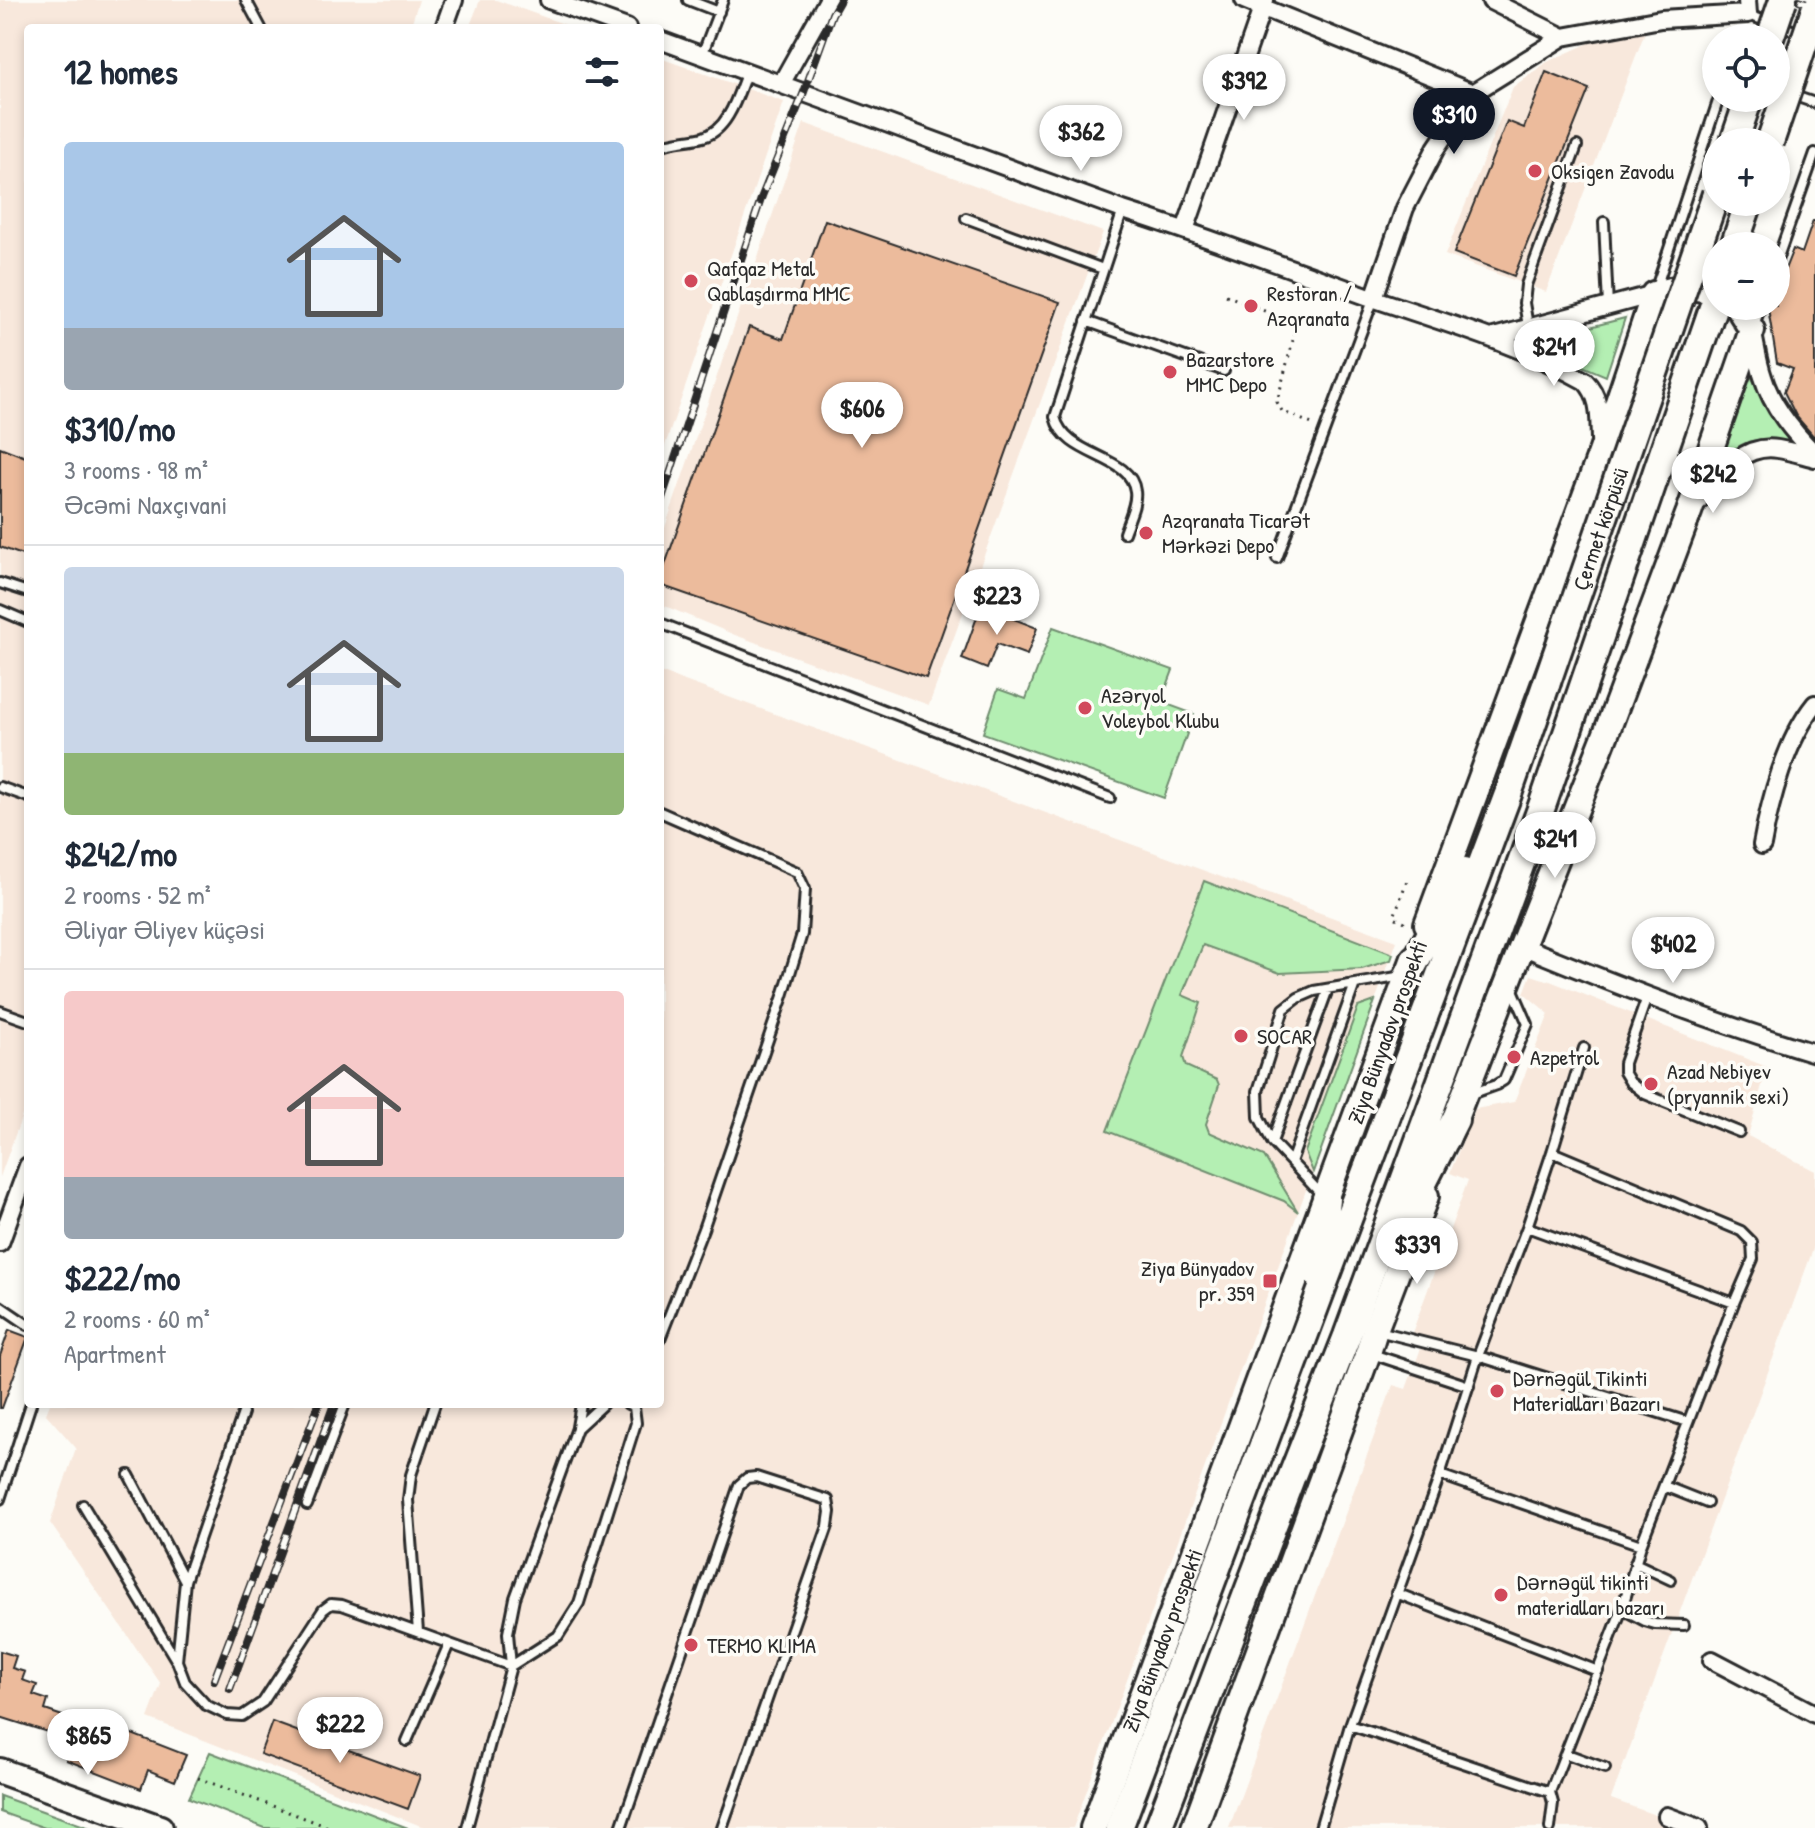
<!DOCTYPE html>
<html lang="en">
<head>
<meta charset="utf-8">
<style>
  :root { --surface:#fff; --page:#f2f2f3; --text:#1f2937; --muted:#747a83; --line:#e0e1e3; --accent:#111827 }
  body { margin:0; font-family:"Patrick Hand",sans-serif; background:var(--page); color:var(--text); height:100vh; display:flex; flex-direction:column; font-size:30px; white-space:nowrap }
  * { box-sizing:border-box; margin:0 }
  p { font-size:26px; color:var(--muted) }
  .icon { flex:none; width:44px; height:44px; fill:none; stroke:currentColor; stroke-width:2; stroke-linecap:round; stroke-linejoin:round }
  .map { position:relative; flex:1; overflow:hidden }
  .side { position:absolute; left:24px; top:24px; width:640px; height:1384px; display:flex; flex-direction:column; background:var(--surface); border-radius:8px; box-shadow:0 4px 12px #0003 }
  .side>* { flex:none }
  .fabs { position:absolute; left:1702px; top:24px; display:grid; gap:16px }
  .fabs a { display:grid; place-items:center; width:88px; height:88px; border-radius:50%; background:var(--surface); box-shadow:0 4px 12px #0003; font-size:40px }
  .price { position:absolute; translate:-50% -68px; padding:0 18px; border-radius:28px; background:#fff; color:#222; font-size:26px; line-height:52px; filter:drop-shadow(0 2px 4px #0008) }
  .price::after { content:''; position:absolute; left:50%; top:48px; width:24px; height:18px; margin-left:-12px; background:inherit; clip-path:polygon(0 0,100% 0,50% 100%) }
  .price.on { background:var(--accent); color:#fff }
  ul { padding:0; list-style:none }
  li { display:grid; align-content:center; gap:16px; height:424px; padding:0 40px }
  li+li { border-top:2px solid var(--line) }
  li span { display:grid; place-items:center; height:248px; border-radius:8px; color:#555 }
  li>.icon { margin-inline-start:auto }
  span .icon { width:144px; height:144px; fill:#fffc; stroke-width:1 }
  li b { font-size:34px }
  h2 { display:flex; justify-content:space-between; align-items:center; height:96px; padding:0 40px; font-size:34px }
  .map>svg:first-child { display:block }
</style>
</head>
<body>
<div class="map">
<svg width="1815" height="1828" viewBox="0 0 1815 1828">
  <rect width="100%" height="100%" fill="#fdfcf7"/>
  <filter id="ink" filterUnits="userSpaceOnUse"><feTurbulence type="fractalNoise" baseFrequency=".0125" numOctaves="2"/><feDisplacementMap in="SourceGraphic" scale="16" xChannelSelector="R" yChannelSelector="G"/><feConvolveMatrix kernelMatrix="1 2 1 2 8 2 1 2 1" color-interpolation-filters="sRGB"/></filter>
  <g filter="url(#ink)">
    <path fill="#f8e8dc" d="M 0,0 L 419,0 L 410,28 L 28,28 L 28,1099 L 0,1177 Z
      M 480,0 L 496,0 L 575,28 L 469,28 Z
      M 1645,32 L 1546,292 L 1445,255 L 1513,87 L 1547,62 L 1598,39 Z
      M 660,58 L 784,102 L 660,460 Z
      M 804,123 L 1103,232 L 929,705 L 735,635 L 660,604 L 660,542 Z
      M 660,672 L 1397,941 L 1073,1828 L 426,1828 L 148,1718 L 161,1684 L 50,1523 L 76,1448 L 46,1414 L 50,1404 L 660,1404 Z
      M 1531,975 L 1550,981 L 1767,1067 L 1748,1136 L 1815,1171 L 1815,1244 L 1611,1799 L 1691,1828 L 1229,1828 L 1393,1385 L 1406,1389 L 1425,1337 L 1412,1333 L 1468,1180 L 1450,1173 L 1475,1109 L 1514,1102 L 1549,1014 L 1524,993 Z"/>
    <path fill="#b4efb3" stroke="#708d6f" stroke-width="2" d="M 1625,318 L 1606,376 L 1528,343 Z
      M 1750,374 C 1763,400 1776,423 1796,445 C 1756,437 1748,435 1717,464 Z
      M 1053,627 L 1173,670 L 1161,702 L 1194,714 L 1164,798 L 983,733 L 998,689 L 1026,699 Z
      M 1204,881 L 1393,954 L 1391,960 L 1362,969 L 1280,973 L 1203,945 L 1182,995 L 1201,1003 L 1183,1057 L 1186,1066 L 1217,1080 L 1219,1085 L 1206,1124 L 1209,1132 L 1264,1156 L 1298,1212 L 1284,1201 L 1107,1131 Z
      M 1375,1001 L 1313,1172 L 1305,1152 L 1358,1007 Z
      M 210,1752 L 408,1828 L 265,1828 L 189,1798 Z
      M 0,1796 L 90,1828 L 45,1828 L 0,1812 Z"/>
    <path fill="#ecbb9c" stroke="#2b2b2b" stroke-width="2" d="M 1546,72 L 1589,89 L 1514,276 L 1454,253 L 1507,121 L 1524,128 Z
      M 825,220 L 1060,302 L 926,678 L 660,585 L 660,579 L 749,327 L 783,339 Z
      M 1813,221 L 1815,221 L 1815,438 L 1796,416 L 1784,392 L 1793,369 L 1777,363 L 1768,308 L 1768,306 L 1776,306 L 1776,292 L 1793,249 L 1802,253 Z
      M 0,447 L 28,458 L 28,557 L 0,547 Z
      M 981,606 L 1037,628 L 1027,655 L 997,644 L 987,669 L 962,659 Z
      M 9,1330 L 28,1337 L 2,1408 L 0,1408 L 0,1356 Z
      M 0,1651 L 16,1656 L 12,1668 L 25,1672 L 22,1680 L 37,1685 L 33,1695 L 48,1700 L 45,1710 L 80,1722 L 83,1715 L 186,1755 L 175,1781 L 148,1770 L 141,1789 L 66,1760 L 73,1740 L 0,1717 Z
      M 272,1722 L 420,1776 L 408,1809 L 260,1754 Z"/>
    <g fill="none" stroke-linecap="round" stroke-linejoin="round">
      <defs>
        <path id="lane" d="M 246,0 L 261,28
          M 688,0 L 719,12
          M 1748,15 L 1804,34
          M 702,55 L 723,0
          M 1789,94 L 1815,103
          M 660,146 C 674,140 689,141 703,137 C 729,130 738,94 747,71
          M 1123,210 L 1055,417 C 1065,458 1131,454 1135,491 C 1137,504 1128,521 1124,533
          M 966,218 L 1103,269
          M 1604,222 L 1608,306
          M 1776,263 L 1815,153
          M 1655,291 L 1719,98
          M 1086,321 L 1224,371
          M 1754,325 L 1761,306
          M 1528,326 L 1524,303 L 1526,285 L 1577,146
          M 1277,558 L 1374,298
          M 0,583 L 28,592
          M 0,610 L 28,622
          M 660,623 L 1110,798
          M 0,787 L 28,797
          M 660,812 L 797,872 L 805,889 L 802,934 L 783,996 L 703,1229 L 660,1339
          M 1647,997 L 1624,1063 L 1624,1072 L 1630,1082 L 1645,1094 L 1739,1132
          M 0,1011 L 28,1021
          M 1468,1095 L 1496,1085 L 1504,1080 L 1528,1024 L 1511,985
          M 1272,1142 L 1328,989
          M 1291,1162 L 1355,984
          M 1322,1195 L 1272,1142 L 1259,1117 L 1258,1091 L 1284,1009 L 1298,998 L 1314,991 L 1403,976
          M 1527,1227 L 1734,1303
          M 0,1306 L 28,1325
          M 1378,1331 L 1478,1356 L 1688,1422
          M 1369,1353 L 1469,1386
          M 603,1404 L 577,1428 L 515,1598 L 508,1633 L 511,1666 L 558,1636 L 579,1603 L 636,1423 L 634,1407 L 628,1404
          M 243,1413 L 185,1581 L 177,1661 L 185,1682 L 206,1705 L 227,1715 L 242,1716 L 263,1702 L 323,1610 L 331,1604 L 342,1605 L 511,1666 L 467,1828
          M 577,1427 L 581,1404
          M 129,1475 L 185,1581
          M 1440,1475 L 1641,1545
          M 1664,1486 L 1707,1503
          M 0,1499 L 31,1404
          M 83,1505 L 176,1660
          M 307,1505 L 345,1404
          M 1635,1563 L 1671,1580
          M 1396,1593 L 1598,1671
          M 1622,1609 L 1645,1621 L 1655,1624 L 1684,1625
          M 418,1632 L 408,1500 L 411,1475 L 435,1404
          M 1350,1725 L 1550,1792
          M 407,1741 L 449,1644
          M 1567,1754 L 1605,1768
          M 621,1828 L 739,1485 L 747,1478 L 756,1477 L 828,1500 L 830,1512 L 828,1526 L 722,1828
          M 1320,1828 L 1350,1725 L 1440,1475 L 1478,1356 L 1527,1227 L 1552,1152 L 1584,1048
          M 1550,1828 L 1553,1803 L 1550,1792 L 1622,1609 L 1641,1545 L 1734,1303 L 1753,1259 L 1752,1242 L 1741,1231 L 1552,1152"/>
        <path id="street" d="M 549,0 L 627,28
          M 1244,0 L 1473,93
          M 1491,1 L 1563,37
          M 444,28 L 454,0
          M 660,40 L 1123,210 C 1208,237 1291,269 1375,299 C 1446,323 1519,344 1585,381 C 1601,397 1599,418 1600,439
          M 781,84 L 828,0
          M 1185,230 L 1265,0
          M 1374,298 L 1405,208 L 1436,148 L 1473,93 L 1563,37 L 1661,19 L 1748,14 L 1747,0
          M 1753,334 C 1756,348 1758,363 1763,377 C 1772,407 1793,432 1815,454
          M 1490,338 L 1654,294
          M 1698,502 C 1719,477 1741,443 1778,449 C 1790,451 1803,455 1815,458
          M 1762,845 C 1770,800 1786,740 1815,704
          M 1522,946 C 1618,986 1715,1023 1815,1053
          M 0,1243 L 28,1166
          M 1712,1660 L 1815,1714
          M 1667,1816 L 1699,1828"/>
        <g id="secondary">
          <path d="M 1427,924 L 1601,453 L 1654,294 C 1675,288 1695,284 1716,293"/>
          <path d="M 1447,1139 L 1522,946 L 1607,731 L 1689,512 L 1752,330 L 1737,306"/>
          <path d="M 0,1771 L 160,1828"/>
          <path id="s1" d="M 1093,1828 L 1414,958"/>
          <path d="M 1194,1828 L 1368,1353 L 1375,1330 L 1426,1196"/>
        </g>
        <path id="primary" d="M 1734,142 L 1749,98
          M 1734,246 L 1749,202
          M 1408,975 L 1465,871
          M 1407,1215 L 1455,1120
          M 1317,1274 L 1326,1199
          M 1119,1828 L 1508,794 L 1547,682
          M 1158,1828 L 1291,1478 L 1347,1336 L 1542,806 L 1716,299"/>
      </defs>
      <use href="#lane" stroke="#2b2b2b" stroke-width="14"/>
      <use href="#street" stroke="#2b2b2b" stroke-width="22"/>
      <use href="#secondary" stroke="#2b2b2b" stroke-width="30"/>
      <use href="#primary" stroke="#2b2b2b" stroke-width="32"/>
      <path stroke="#2b2b2b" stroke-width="3" stroke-dasharray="2 6" stroke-linecap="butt" d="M 1740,38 L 1742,30
        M 1226,295 L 1284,319 L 1293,327 L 1294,336 L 1277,402 L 1282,411 L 1314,425
        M 1405,922 L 1394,917 L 1407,880
        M 198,1778 L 331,1828"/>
      <use href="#lane" stroke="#fdfcf7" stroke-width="8"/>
      <use href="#street" stroke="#fdfcf7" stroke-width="16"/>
      <use href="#secondary" stroke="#fdfcf7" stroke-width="24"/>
      <use href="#primary" stroke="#fdfcf7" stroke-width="26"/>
      <defs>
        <path id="rail" d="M 1799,0 L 1815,6
          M 660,504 L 762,196 L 804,92 L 832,14 L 840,0
          M 214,1680 L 319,1404
          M 230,1689 L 334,1404"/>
      </defs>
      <use href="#rail" stroke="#2b2b2b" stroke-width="8"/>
      <use href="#rail" stroke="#fdfcf7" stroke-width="5" stroke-dasharray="15" stroke-linecap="butt"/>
      <defs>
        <g id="primary-bridge">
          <path d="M 1770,38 L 1783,0"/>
          <path d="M 1770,142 L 1815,10"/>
          <path id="s2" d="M 1547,682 L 1716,194"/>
        </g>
      </defs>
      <use href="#primary-bridge" stroke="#2b2b2b" stroke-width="32" stroke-linecap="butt"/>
      <use href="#primary-bridge" stroke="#fdfcf7" stroke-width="26"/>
    </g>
  </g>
  <g fill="#d1495b" stroke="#fdfcf7" stroke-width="3">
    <circle cx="1535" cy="171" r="8"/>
    <circle cx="691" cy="281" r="8"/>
    <circle cx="1251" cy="306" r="8"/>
    <circle cx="1170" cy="372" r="8"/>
    <circle cx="1146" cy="533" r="8"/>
    <circle cx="1085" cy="708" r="8"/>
    <circle cx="1241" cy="1036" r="8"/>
    <circle cx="1514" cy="1057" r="8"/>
    <circle cx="1651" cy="1084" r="8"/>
    <rect x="1262" y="1273" width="16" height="16" rx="4"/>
    <circle cx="1497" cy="1391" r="8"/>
    <circle cx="1501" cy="1595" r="8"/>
    <circle cx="691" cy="1645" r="8"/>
  </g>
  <g text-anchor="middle" stroke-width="7" stroke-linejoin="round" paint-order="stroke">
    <g font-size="22" fill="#2b2b2b" stroke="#fdfcf7" text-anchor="start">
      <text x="1551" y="179">Oksigen Zavodu</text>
      <text x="707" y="276">Qafqaz Metal<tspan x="707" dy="25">Qablaşdırma MMC</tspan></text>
      <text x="1267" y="301">Restoran /<tspan x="1267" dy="25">Azqranata</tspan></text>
      <text x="1186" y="367">Bazarstore<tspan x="1186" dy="25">MMC Depo</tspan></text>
      <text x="1162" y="528">Azqranata Ticarət<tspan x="1162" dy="25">Mərkəzi Depo</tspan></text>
      <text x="1101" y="703">Azəryol<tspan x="1101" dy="25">Voleybol Klubu</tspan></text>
      <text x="1257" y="1044">SOCAR</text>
      <text x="1530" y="1065">Azpetrol</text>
      <text x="1667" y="1079">Azad Nebiyev<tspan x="1667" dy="25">(pryannik sexi)</tspan></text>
      <text x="1254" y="1276" text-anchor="end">Ziya Bünyadov<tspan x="1254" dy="25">pr. 359</tspan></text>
      <text x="1513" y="1386">Dərnəgül Tikinti<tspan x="1513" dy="25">Materialları Bazarı</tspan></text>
      <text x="1517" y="1590">Dərnəgül tikinti<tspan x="1517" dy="25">materialları bazarı</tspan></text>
      <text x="707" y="1653">TERMO KLIMA</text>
    </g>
    <g font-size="22" fill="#2b2b2b" stroke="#fdfcf7">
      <text dy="8" stroke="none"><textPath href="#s2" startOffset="162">Çermet körpüsü</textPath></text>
      <text transform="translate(1387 1032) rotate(-70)" y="8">Ziya Bünyadov prospekti</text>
      <text dy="8" stroke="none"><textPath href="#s1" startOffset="200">Ziya Bünyadov prospekti</textPath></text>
    </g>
  </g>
</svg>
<div class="fabs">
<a><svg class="icon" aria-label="locate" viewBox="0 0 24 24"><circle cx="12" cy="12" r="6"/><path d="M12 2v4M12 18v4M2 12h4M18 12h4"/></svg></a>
<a>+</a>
<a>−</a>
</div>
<b class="price" style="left:1244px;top:122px">$392</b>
<b class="price on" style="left:1454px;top:156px">$310</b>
<b class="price" style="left:1081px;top:173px">$362</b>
<b class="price" style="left:1554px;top:388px">$241</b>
<b class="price" style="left:862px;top:450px">$606</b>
<b class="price" style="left:1713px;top:515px">$242</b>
<b class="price" style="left:997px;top:637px">$223</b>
<b class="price" style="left:1555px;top:880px">$241</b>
<b class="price" style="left:1673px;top:985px">$402</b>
<b class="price" style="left:1417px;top:1286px">$339</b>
<b class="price" style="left:340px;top:1765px">$222</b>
<b class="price" style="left:88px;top:1777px">$865</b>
<section class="side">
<h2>12 homes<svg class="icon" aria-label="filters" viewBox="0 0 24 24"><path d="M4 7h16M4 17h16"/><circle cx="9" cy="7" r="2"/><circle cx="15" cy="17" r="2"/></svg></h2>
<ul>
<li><span style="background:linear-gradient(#a9c7e8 75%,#9aa5b1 0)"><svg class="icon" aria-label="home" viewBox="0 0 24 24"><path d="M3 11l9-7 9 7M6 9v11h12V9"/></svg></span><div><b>$310/mo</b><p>3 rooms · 98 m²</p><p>Əcəmi Naxçıvani</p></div></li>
<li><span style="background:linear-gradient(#c9d6e8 75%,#8fb573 0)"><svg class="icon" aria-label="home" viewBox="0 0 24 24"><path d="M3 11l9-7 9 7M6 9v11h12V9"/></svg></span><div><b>$242/mo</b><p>2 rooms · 52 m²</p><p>Əliyar Əliyev küçəsi</p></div></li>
<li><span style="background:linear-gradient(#f6c9c9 75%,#9aa5b1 0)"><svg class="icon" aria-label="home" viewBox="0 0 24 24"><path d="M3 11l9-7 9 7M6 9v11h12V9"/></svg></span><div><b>$222/mo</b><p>2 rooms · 60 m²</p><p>Apartment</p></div></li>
</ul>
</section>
</div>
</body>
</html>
